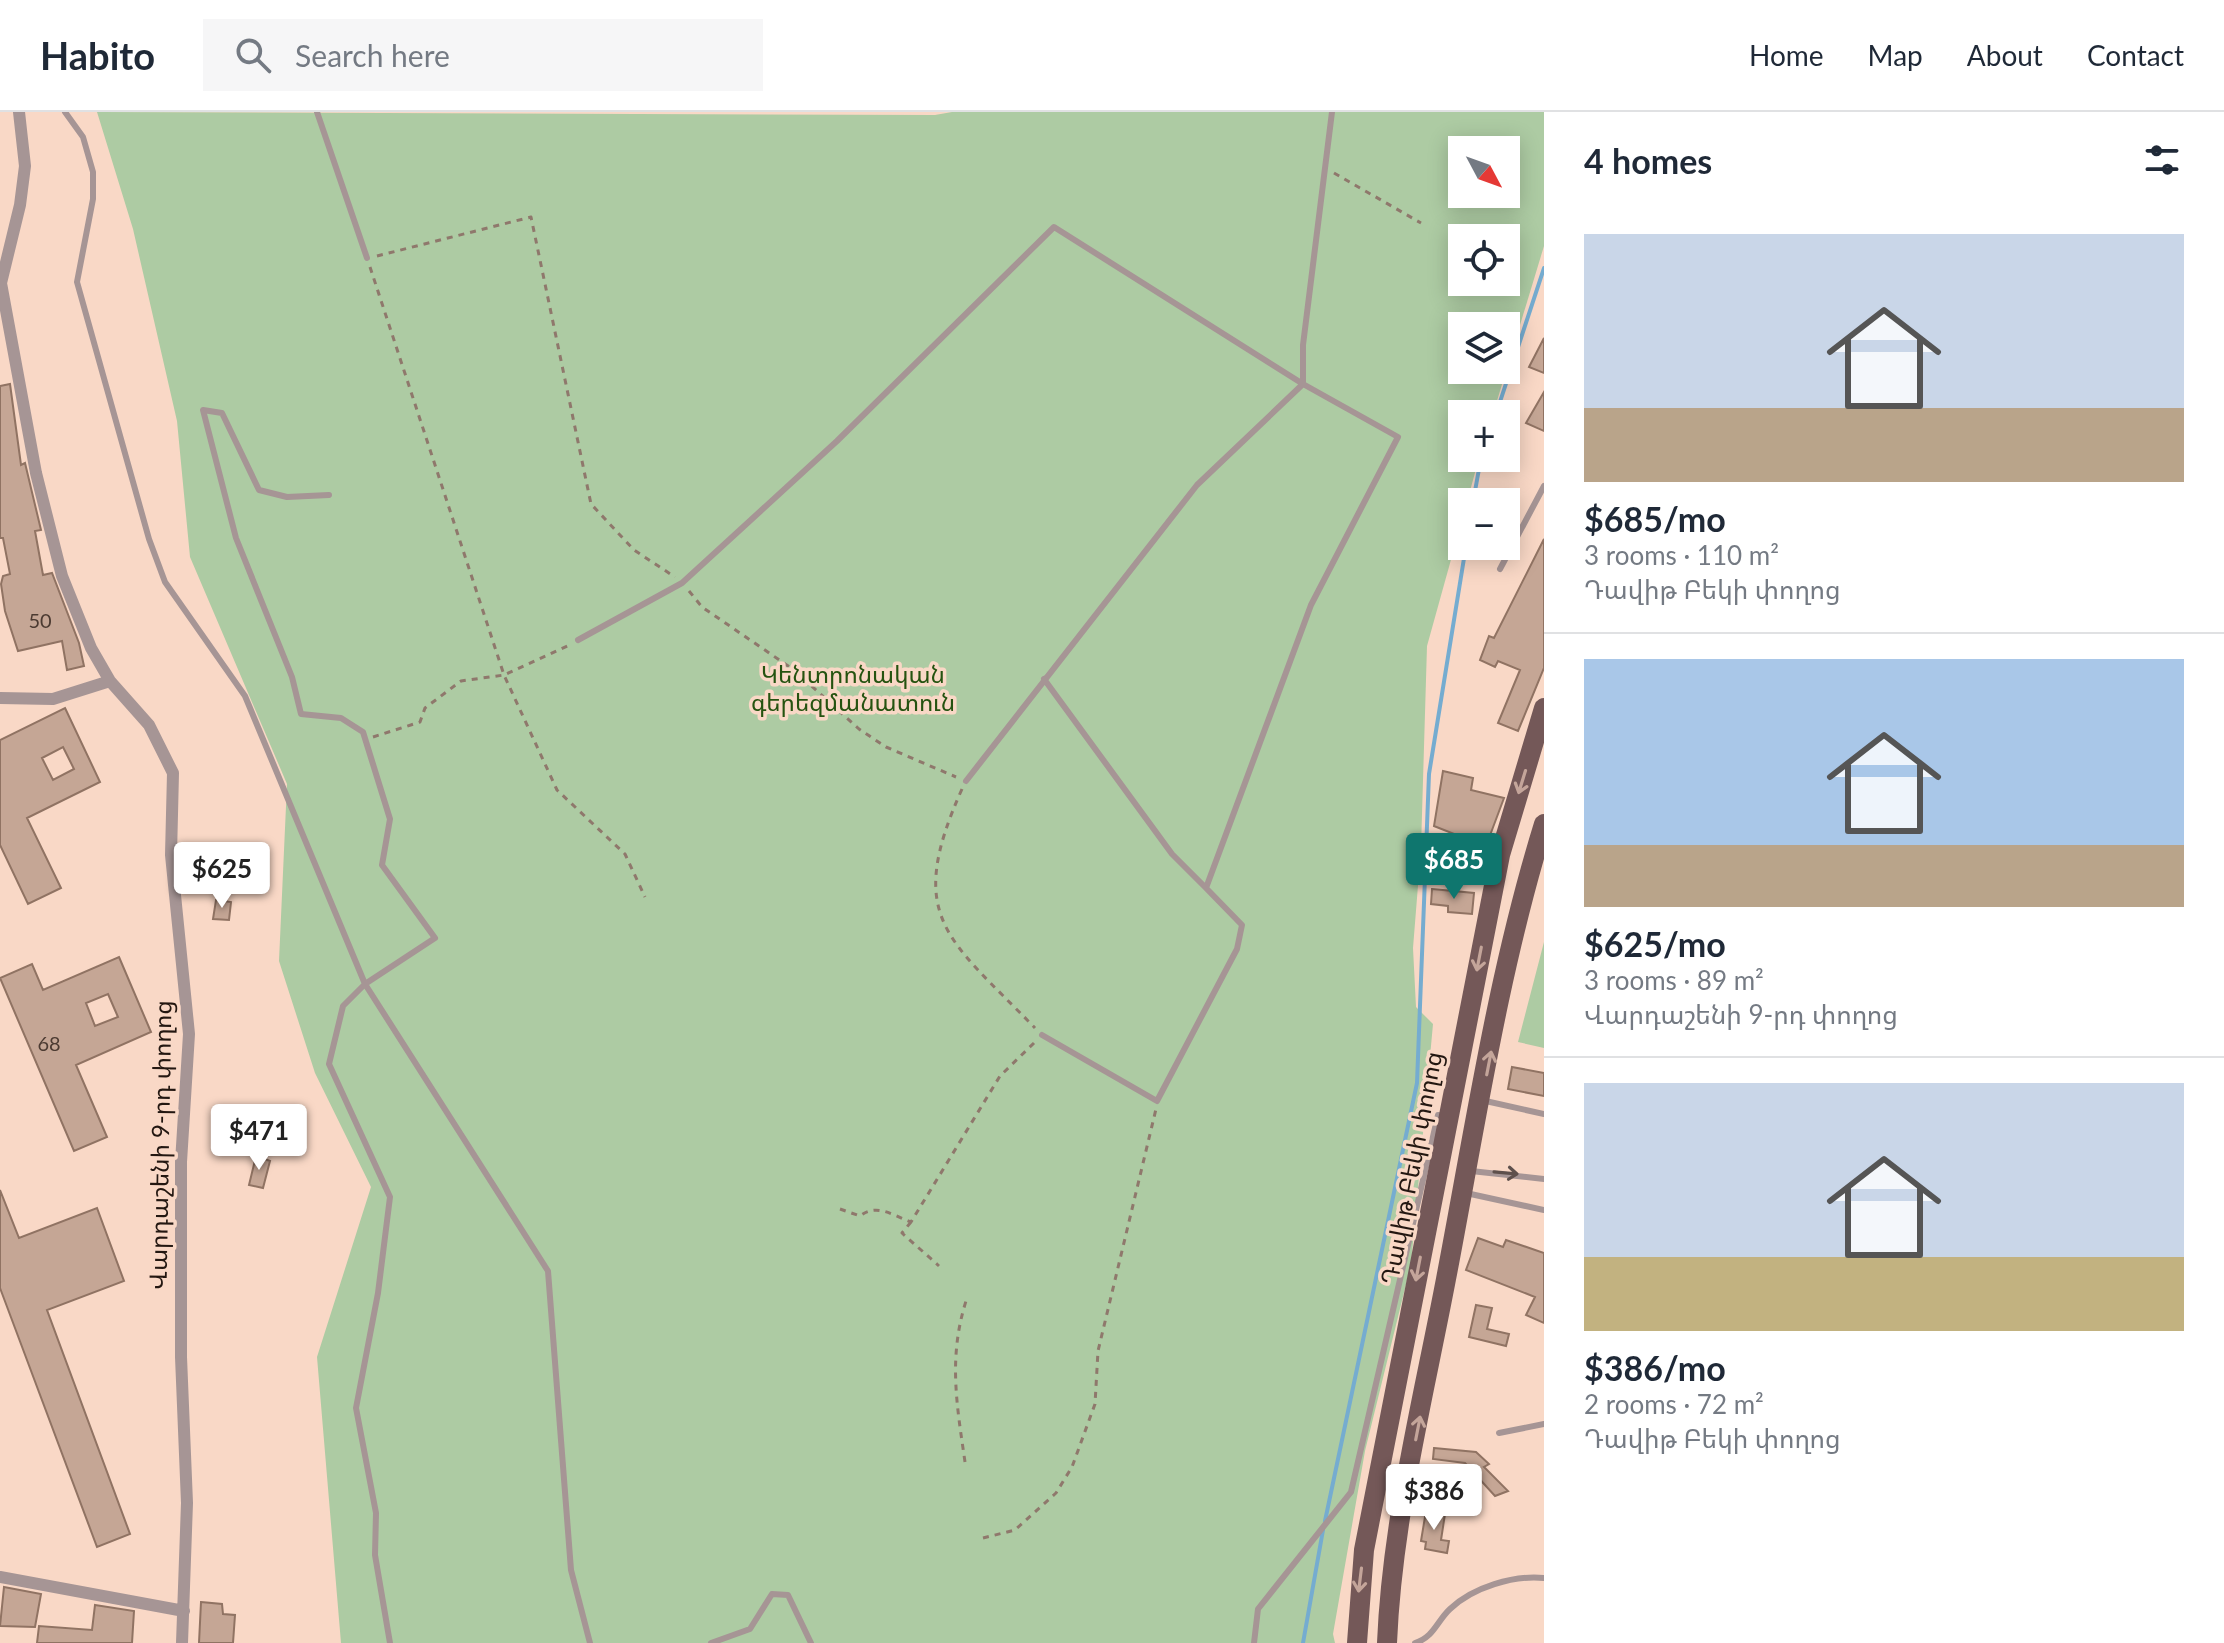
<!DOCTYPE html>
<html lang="en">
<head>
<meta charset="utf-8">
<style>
  :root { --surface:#fff; --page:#f6f6f7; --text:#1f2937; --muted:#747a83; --line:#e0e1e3; --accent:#0f766e }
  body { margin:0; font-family:Lato,"Noto Sans Armenian",sans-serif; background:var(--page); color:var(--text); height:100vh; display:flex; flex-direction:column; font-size:30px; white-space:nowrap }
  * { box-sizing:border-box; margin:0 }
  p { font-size:26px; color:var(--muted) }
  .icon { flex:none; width:44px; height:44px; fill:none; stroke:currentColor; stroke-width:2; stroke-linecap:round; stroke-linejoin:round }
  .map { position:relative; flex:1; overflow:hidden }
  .details { display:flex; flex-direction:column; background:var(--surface); width:680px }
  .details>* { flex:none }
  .needle { width:52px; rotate:131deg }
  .controls { position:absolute; left:1448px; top:24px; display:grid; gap:16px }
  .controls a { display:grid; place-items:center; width:72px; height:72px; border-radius:0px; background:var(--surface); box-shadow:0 4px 20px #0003; font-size:40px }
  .price { position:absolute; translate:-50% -68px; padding:0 18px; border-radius:8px; background:#fff; color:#222; font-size:26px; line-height:52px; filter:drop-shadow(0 2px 4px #0008) }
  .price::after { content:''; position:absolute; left:50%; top:48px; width:24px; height:18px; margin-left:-12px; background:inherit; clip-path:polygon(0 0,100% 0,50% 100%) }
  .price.selected { background:var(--accent); color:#fff }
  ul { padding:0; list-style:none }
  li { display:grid; align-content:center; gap:16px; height:424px; padding:0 40px }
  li+li { border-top:2px solid var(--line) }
  li span { display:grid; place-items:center; height:248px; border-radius:0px; color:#555 }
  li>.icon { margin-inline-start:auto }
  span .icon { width:144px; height:144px; fill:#fffc; stroke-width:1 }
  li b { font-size:34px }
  h2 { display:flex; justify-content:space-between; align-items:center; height:96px; padding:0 40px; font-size:34px }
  header { display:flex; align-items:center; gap:48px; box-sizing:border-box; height:112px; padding:0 40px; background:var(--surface); border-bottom:2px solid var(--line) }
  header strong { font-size:38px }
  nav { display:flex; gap:44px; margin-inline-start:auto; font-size:28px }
  .search { width:560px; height:72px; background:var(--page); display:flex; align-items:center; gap:20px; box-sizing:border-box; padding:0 28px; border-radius:0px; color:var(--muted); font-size:30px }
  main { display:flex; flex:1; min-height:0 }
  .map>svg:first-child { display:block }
</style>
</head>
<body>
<header>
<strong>Habito</strong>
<div class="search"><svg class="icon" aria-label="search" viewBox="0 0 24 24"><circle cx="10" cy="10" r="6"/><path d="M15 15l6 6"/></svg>Search here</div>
<nav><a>Home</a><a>Map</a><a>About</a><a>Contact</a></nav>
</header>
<main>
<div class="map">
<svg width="1544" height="1531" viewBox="0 0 1544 1531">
  <rect width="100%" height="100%" fill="#f9d8c6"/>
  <path fill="#adcba3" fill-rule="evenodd" d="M 97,0 L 935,3 L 952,0 L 1544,0 L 1544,134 L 1493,302 L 1462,302 L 1462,346 L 1479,346 L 1467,390 L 1462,390 L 1462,408 L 1427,534 L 1421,736 L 1413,836 L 1416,895 L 1433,912 L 1411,1152 L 1365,1339 L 1333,1522 L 1335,1531 L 341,1531 L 317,1245 L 371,1075 L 315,961 L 279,849 L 287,672 L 190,445 L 177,309 L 133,117 ZM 1462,38 L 1506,38 L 1506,82 L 1462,82 ZM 1462,126 L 1506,126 L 1506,170 L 1462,170 ZM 1462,214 L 1506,214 L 1506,258 L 1462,258 Z
    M 1544,830 L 1544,936 L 1518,930 Z"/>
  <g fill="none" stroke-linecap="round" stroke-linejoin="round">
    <path stroke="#75acd0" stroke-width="4" d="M 1496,302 L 1544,156
      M 1473,390 L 1481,346
      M 1325,1409 L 1417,971 L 1429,662 L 1466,434
      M 1303,1531 L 1323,1418"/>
  </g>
  <path fill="#c5a695" stroke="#907363" stroke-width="2" fill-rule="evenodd" d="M 1544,226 L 1544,261 L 1529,255 Z
    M 10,272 L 21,353 L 25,351 L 41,418 L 35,419 L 43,463 L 52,461 L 79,531 L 84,554 L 67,558 L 62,529 L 18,539 L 5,499 L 1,472 L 3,464 L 10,462 L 3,426 L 0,426 L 0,274 Z
    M 1544,280 L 1544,319 L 1526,311 Z
    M 1544,427 L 1544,556 L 1518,619 L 1498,611 L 1520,558 L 1498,549 L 1495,555 L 1480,548 L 1489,524 L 1494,526 Z
    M 65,596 L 100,670 L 27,706 L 61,776 L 28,792 L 0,733 L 0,628 ZM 63,635 L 74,657 L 53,668 L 42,646 Z
    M 1443,659 L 1473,666 L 1471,678 L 1504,686 L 1477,758 L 1454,748 L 1462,725 L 1434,714 Z
    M 1432,777 L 1474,781 L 1472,802 L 1448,800 L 1448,794 L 1431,792 Z
    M 216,788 L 231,790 L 229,808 L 213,807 Z
    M 119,845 L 151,920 L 76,953 L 107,1025 L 74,1039 L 0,866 L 32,852 L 43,878 ZM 108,882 L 118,905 L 95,914 L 86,891 Z
    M 1512,955 L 1544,961 L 1544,984 L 1508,977 Z
    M 256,1044 L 270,1049 L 263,1076 L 249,1073 Z
    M 0,1078 L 19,1126 L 97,1096 L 124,1169 L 47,1198 L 130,1422 L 97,1435 L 0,1176 Z
    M 1478,1126 L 1503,1135 L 1506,1128 L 1544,1141 L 1544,1211 L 1526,1203 L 1535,1185 L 1466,1158 Z
    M 1476,1193 L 1492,1196 L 1487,1217 L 1509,1222 L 1506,1234 L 1469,1225 Z
    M 1434,1336 L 1476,1340 L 1489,1352 L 1484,1355 L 1508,1379 L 1495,1384 L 1465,1351 L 1433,1347 Z
    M 1447,1374 L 1467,1376 L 1465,1398 L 1444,1395 Z
    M 1426,1399 L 1445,1402 L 1441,1428 L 1449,1429 L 1447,1441 L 1425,1437 L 1426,1430 L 1421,1429 Z
    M 4,1475 L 41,1482 L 35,1515 L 0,1514 Z
    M 201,1490 L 222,1492 L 223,1502 L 235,1503 L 233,1531 L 199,1531 Z
    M 95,1493 L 134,1499 L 132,1531 L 37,1531 L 39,1514 L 92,1518 Z"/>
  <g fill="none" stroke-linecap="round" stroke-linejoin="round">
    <path stroke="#8f786c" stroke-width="3" stroke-dasharray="6 6" stroke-linecap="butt" d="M 1334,61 L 1421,111
      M 377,144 L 531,105 L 591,392 L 634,438 L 675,465
      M 370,155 L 504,563 L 557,678 L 625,742 L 645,785
      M 689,479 L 702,495 L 794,558 L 859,617 L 886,635 L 956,665
      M 373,625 L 420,610 L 425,596 L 461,569 L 504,563 L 572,532
      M 962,677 C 904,806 948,826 1035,916
      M 840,1097 L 860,1104 C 877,1091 892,1103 911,1110 L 1000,964 L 1035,930
      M 911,1110 L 902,1121 L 939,1154
      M 965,1350 C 957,1294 948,1246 966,1189
      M 983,1426 L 1015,1418 L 1056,1381 L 1072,1355 L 1095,1292 L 1098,1239 L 1156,997"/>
    <path stroke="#a69595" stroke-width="6" d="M 65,0 L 83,25 L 93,60 L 93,87 L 77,170 L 149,427 L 165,470 L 245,584 L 365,872 L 548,1159 L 571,1458 L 590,1531
      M 317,0 L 367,146
      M 329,383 L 287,385 L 259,378 L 222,301 L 203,298 L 236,426 L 292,565 L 301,602 L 341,606 L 363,620 L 390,707 L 382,753 L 435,826 L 365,872 L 343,894 L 329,952 L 390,1085 L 378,1181 L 356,1296 L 376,1401 L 375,1443 L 390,1531
      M 1500,457 L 1544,374
      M 578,528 L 682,471 L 837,329 L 1054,115 L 1303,272 L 1197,373 L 966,669
      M 1044,567 L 1172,742 L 1206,776
      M 1042,923 L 1157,989 L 1237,837 L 1242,813 L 1206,776 L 1311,493 L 1398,325 L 1303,272 L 1303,233 L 1332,0
      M 1481,988 L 1544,1002
      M 1471,1059 L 1544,1067
      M 1466,1081 L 1544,1098
      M 1499,1321 L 1544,1312
      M 711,1531 L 750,1517 L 772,1482 L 788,1483 L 811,1531
      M 1254,1531 L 1258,1497 L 1351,1380 L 1438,1003 L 1444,1004
      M 1415,1531 C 1434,1525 1437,1509 1450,1497 C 1473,1475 1514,1463 1544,1466"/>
    <path stroke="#a69595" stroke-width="12" d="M 19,0 L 25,54 L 20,93 L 1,171 L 36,361 L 62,464 L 91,536 L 110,569 L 149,613 L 173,661 L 171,743 L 189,922 L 181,1050 L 181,1245 L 187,1391 L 182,1531
      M 0,586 L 53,587 L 110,569
      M 0,1465 L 184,1499"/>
    <path stroke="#745858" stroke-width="20" d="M 1357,1531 L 1364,1438 L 1500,743 L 1544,596
      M 1387,1531 C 1392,1409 1423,1288 1446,1167 C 1475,1016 1498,860 1544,712"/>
  </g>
  <defs><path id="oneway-shaft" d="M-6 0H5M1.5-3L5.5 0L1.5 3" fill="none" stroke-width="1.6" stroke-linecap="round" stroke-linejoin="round" transform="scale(2)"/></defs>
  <g stroke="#c4a59a">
    <use href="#oneway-shaft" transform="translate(1522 670) rotate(107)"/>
    <use href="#oneway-shaft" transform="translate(1479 847) rotate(101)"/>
    <use href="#oneway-shaft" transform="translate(1489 951) rotate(-79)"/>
    <use href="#oneway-shaft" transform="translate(1418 1157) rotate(101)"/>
    <use href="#oneway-shaft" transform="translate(1418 1316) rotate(-79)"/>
    <use href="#oneway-shaft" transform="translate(1360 1468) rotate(97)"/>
  </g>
  <use stroke="#5e504c" href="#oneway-shaft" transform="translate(1506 1061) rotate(5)"/>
  <g text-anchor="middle" stroke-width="7" stroke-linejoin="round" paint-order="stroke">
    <g font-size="20" fill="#4c3b32">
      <text x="40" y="516">50</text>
      <text x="49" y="939">68</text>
    </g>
    <g font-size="24" fill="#255310" stroke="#f9d8c6">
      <text x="853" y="571">Կենտրոնական<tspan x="853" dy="28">գերեզմանատուն</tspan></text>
    </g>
    <g font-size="24" fill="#231711" stroke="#f9d8c6">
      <text transform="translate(161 1033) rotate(-89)" y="8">Վարդաշենի 9-րդ փողոց</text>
      <text transform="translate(1412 1056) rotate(-79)" y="8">Դավիթ Բեկի փողոց</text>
    </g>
  </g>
</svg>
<div class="controls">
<a><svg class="needle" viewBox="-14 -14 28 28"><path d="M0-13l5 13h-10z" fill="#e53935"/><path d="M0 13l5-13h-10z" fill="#747a83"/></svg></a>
<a><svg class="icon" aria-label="locate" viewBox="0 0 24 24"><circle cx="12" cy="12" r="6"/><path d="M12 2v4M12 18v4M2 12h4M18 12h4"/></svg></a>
<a><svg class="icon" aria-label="layers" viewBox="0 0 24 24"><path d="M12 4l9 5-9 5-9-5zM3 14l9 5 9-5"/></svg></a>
<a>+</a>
<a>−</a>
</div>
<b class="price selected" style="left:1454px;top:789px">$685</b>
<b class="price" style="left:222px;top:798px">$625</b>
<b class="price" style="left:259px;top:1060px">$471</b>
<b class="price" style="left:1434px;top:1420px">$386</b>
</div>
<section class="details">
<h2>4 homes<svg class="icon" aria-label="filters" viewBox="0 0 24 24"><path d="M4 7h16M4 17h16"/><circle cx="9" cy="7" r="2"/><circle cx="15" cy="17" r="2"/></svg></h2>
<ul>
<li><span style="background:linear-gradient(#c9d6e8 70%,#b9a48a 0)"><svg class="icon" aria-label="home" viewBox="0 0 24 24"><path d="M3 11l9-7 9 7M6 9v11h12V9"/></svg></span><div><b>$685/mo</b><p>3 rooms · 110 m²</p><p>Դավիթ Բեկի փողոց</p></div></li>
<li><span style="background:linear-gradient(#a9c7e8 75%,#b9a48a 0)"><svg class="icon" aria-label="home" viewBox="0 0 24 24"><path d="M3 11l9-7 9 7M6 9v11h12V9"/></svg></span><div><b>$625/mo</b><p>3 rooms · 89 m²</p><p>Վարդաշենի 9-րդ փողոց</p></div></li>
<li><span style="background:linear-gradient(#c9d6e8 70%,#c2b280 0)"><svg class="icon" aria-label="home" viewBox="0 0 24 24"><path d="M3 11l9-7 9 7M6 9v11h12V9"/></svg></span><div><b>$386/mo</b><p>2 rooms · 72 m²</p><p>Դավիթ Բեկի փողոց</p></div></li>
</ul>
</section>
</main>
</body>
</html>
